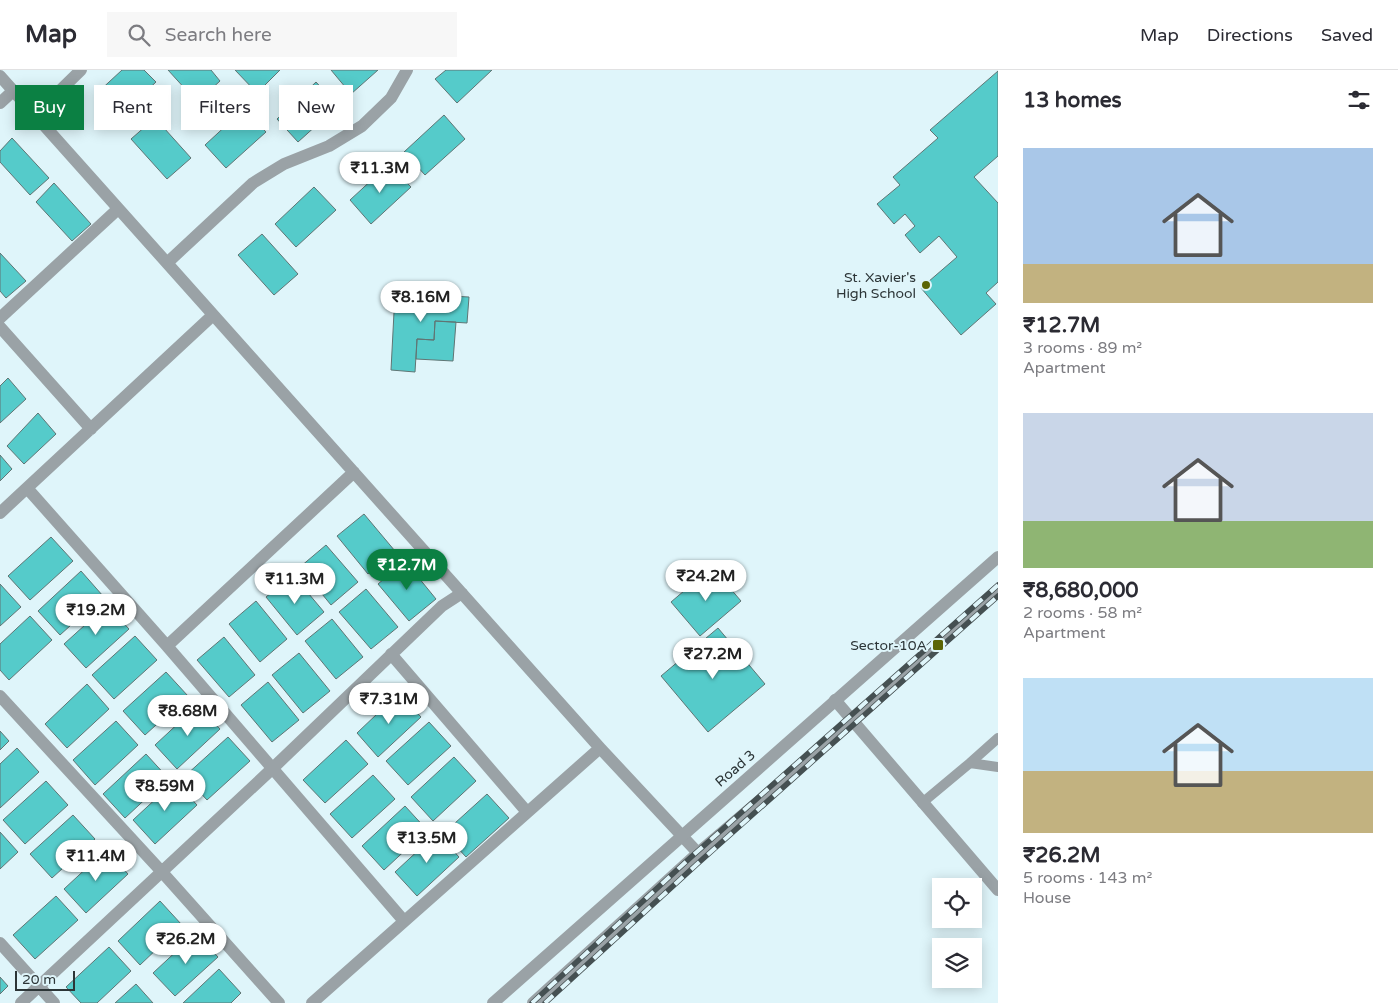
<!DOCTYPE html>
<html lang="en">
<head>
<meta charset="utf-8">
<style>
  :root { --surface:#fff; --page:#f7f7f7; --text:#2b2b33; --muted:#7c7c81; --line:#e1e1e2; --accent:#0b8043 }
  body { margin:0; font-family:"Varela Round",sans-serif; background:var(--page); color:var(--text); height:100vh; display:flex; flex-direction:column; font-size:19px; white-space:nowrap }
  * { box-sizing:border-box; margin:0 }
  p { font-size:16px; color:var(--muted) }
  .icon { flex:none; width:28px; height:28px; fill:none; stroke:currentColor; stroke-width:2; stroke-linecap:round; stroke-linejoin:round }
  .map { position:relative; flex:1; overflow:hidden }
  .details { display:flex; flex-direction:column; background:var(--surface); width:400px }
  .details>* { flex:none }
  .top-card { position:absolute; left:15px; top:15px; width:475px; height:45px; display:flex; gap:10px }
  .fabs { position:absolute; left:932px; top:808px; display:grid; gap:10px }
  .fabs a { display:grid; place-items:center; width:50px; height:50px; border-radius:0px; background:var(--surface); box-shadow:0 2px 12px #0003; font-size:25px }
  .scale { position:absolute; left:15px; bottom:12px; width:60px; box-sizing:border-box; padding-left:5px; border:2px solid #2c3537; border-top:0; font-size:14px; line-height:18px; white-space:nowrap; color:#2c3537; -webkit-text-stroke:4px #dff5fa; paint-order:stroke }
  .price { position:absolute; translate:-50% -42px; padding:0 11px; border-radius:18px; background:#fff; color:#222; font-size:16px; line-height:32px; filter:drop-shadow(0 1px 2px #0008) }
  .price::after { content:''; position:absolute; left:50%; top:30px; width:15px; height:11px; margin-left:-8px; background:inherit; clip-path:polygon(0 0,100% 0,50% 100%) }
  .price.selected { background:var(--accent); color:#fff }
  ul { padding:0; list-style:none }
  li { display:grid; align-content:center; gap:10px; height:265px; padding:0 25px }
  li span { display:grid; place-items:center; height:155px; border-radius:0px; color:#555 }
  li>.icon { margin-inline-start:auto }
  span .icon { width:90px; height:90px; fill:#fffc; stroke-width:1 }
  li b { font-size:21px }
  h2 { display:flex; justify-content:space-between; align-items:center; height:60px; padding:0 25px; font-size:21px }
  .tag { padding:0 18px; border-radius:0px; background:var(--surface); box-shadow:0 2px 12px #0003; font-size:18px; line-height:45px }
  .tag.selected { background:var(--accent); color:#fff }
  header { display:flex; align-items:center; gap:30px; box-sizing:border-box; height:70px; padding:0 25px; background:var(--surface); border-bottom:1px solid var(--line) }
  header strong { font-size:24px }
  nav { display:flex; gap:28px; margin-inline-start:auto; font-size:18px }
  .search { width:350px; height:45px; background:var(--page); display:flex; align-items:center; gap:12px; box-sizing:border-box; padding:0 18px; border-radius:0px; color:var(--muted); font-size:19px }
  main { display:flex; flex:1; min-height:0 }
  .map>svg:first-child { display:block }
</style>
</head>
<body>
<header>
<strong>Map</strong>
<div class="search"><svg class="icon" aria-label="search" viewBox="0 0 24 24"><circle cx="10" cy="10" r="6"/><path d="M15 15l6 6"/></svg>Search here</div>
<nav><a>Map</a><a>Directions</a><a>Saved</a></nav>
</header>
<main>
<div class="map">
<svg width="998" height="933" viewBox="0 0 998 933">
  <rect width="100%" height="100%" fill="#dff5fa"/>
  <path fill="#55cbca" stroke="#607574" d="M 122,0 L 144,0 L 156,12 L 116,49 L 95,25 Z
    M 168,0 L 211,0 L 220,11 L 197,32 Z
    M 235,0 L 280,0 L 257,23 Z
    M 331,0 L 378,0 L 351,24 Z
    M 446,0 L 492,0 L 457,33 L 435,9 Z
    M 998,1 L 998,86 L 974,107 L 998,133 L 998,212 L 986,223 L 996,234 L 961,265 L 921,218 L 957,187 L 939,166 L 920,183 L 905,165 L 915,156 L 905,144 L 894,154 L 877,134 L 900,115 L 893,107 L 938,68 L 930,60 Z
    M 316,12 L 338,36 L 298,72 L 277,49 Z
    M 244,39 L 266,62 L 226,98 L 205,75 Z
    M 444,45 L 465,69 L 425,105 L 404,82 Z
    M 155,48 L 191,88 L 167,109 L 131,69 Z
    M 12,68 L 49,108 L 30,125 L 0,92 L 0,81 Z
    M 389,94 L 411,117 L 371,154 L 350,130 Z
    M 54,113 L 91,154 L 72,171 L 36,132 Z
    M 314,117 L 336,140 L 296,177 L 275,154 Z
    M 262,164 L 298,204 L 274,225 L 238,185 Z
    M 0,183 L 26,211 L 6,228 L 0,221 Z
    M 395,223 L 469,227 L 467,253 L 435,251 L 434,270 L 417,269 L 415,302 L 391,300 Z
    M 435,251 L 456,252 L 453,291 L 416,289 L 417,269 L 434,270 Z
    M 8,308 L 26,329 L 0,353 L 0,316 Z
    M 38,343 L 56,364 L 24,394 L 7,376 Z
    M 0,385 L 12,399 L 0,411 Z
    M 364,444 L 395,481 L 368,504 L 337,466 Z
    M 51,467 L 73,491 L 30,530 L 8,506 Z
    M 326,475 L 358,512 L 331,535 L 300,497 Z
    M 405,491 L 436,529 L 409,551 L 378,514 Z
    M 712,497 L 741,531 L 700,566 L 671,532 Z
    M 81,501 L 103,526 L 60,565 L 38,541 Z
    M 293,505 L 324,542 L 297,565 L 266,527 Z
    M 0,514 L 21,537 L 0,556 Z
    M 366,519 L 398,557 L 371,579 L 339,542 Z
    M 256,531 L 287,569 L 260,592 L 229,554 Z
    M 107,535 L 129,559 L 86,598 L 64,574 Z
    M 30,546 L 52,570 L 9,610 L 0,600 L 0,574 Z
    M 332,549 L 363,587 L 336,609 L 305,571 Z
    M 718,558 L 765,614 L 708,662 L 661,606 Z
    M 135,566 L 157,590 L 114,629 L 92,605 Z
    M 224,567 L 255,605 L 229,627 L 197,590 Z
    M 299,583 L 330,621 L 303,643 L 272,605 Z
    M 166,602 L 188,626 L 145,665 L 123,641 Z
    M 268,612 L 299,650 L 272,672 L 241,635 Z
    M 87,614 L 109,639 L 67,678 L 45,654 Z
    M 399,623 L 421,647 L 378,687 L 357,663 Z
    M 198,635 L 220,659 L 177,699 L 155,675 Z
    M 116,651 L 138,675 L 95,715 L 73,690 Z
    M 429,652 L 451,676 L 408,715 L 386,691 Z
    M 0,661 L 9,671 L 0,680 Z
    M 228,667 L 250,691 L 207,730 L 185,706 Z
    M 346,670 L 368,694 L 325,733 L 303,710 Z
    M 17,678 L 39,702 L 0,738 L 0,694 Z
    M 146,684 L 168,708 L 125,748 L 103,724 Z
    M 454,687 L 476,711 L 433,751 L 411,727 Z
    M 373,705 L 395,729 L 352,768 L 330,744 Z
    M 46,711 L 68,735 L 25,774 L 3,750 Z
    M 175,711 L 197,735 L 155,774 L 133,750 Z
    M 487,724 L 509,748 L 466,787 L 444,763 Z
    M 405,736 L 427,760 L 384,800 L 362,776 Z
    M 73,745 L 95,769 L 52,808 L 30,784 Z
    M 0,762 L 18,782 L 0,799 Z
    M 437,763 L 459,787 L 417,826 L 395,802 Z
    M 106,780 L 128,804 L 86,843 L 64,819 Z
    M 56,826 L 78,850 L 35,889 L 13,865 Z
    M 160,831 L 182,855 L 140,895 L 118,871 Z
    M 196,863 L 218,887 L 175,926 L 153,903 Z
    M 109,877 L 131,901 L 97,933 L 81,933 L 66,917 Z
    M 219,899 L 241,923 L 231,933 L 183,933 Z
    M 0,907 L 8,916 L 0,924 Z
    M 136,914 L 153,933 L 115,933 Z"/>
  <g fill="none" stroke-linecap="round" stroke-linejoin="round">
    <path stroke="#9aa2a6" stroke-width="10" d="M 998,668 L 970,693 L 998,697
      M 922,733 L 970,693"/>
    <path stroke="#9aa2a6" stroke-width="12" d="M 0,6 L 600,678 L 698,783
      M 0,33 L 13,21
      M 35,45 L 81,0
      M 167,193 L 253,113 L 284,94 L 329,76 L 362,56 L 391,28 L 407,0
      M 0,248 L 118,139
      M 0,257 L 91,359
      M 354,402 L 167,576 L 404,851
      M 27,418 L 167,576
      M 0,443 L 213,245
      M 391,584 L 527,742
      M 0,626 L 162,802 L 279,933
      M 835,630 L 998,820
      M 0,873 L 54,933
      M 21,933 L 273,698 L 442,536 L 462,523
      M 312,933 L 600,678"/>
    <path stroke="#9aa2a6" stroke-width="12" d="M 493,933 L 998,487
      M 533,933 L 698,783 L 852,652 L 998,520"/>
    <defs>
      <path id="rail" d="M 532,933 L 690,788 L 998,515
        M 545,933 L 696,795 L 998,526"/>
    </defs>
    <use href="#rail" stroke="#455052" stroke-width="5.5"/>
    <use href="#rail" stroke="#dff5fa" stroke-width="4" stroke-dasharray="11" stroke-linecap="butt"/>
  </g>
  <g fill="#5b6505" stroke="#dff5fa" stroke-width="2">
    <circle cx="926" cy="215" r="5"/>
    <rect x="932" y="569" width="12" height="12" rx="2.5"/>
  </g>
  <g text-anchor="middle" stroke-width="4" stroke-linejoin="round" paint-order="stroke">
    <g font-size="14" fill="#2c3537" stroke="#dff5fa" text-anchor="end">
      <text x="916" y="212">St. Xavier's<tspan x="916" dy="16">High School</tspan></text>
      <text x="927" y="580">Sector-10A</text>
    </g>
    <g font-size="14" fill="#2c3537" stroke="#dff5fa">
      <text transform="translate(735 698) rotate(-41)" y="5">Road 3</text>
    </g>
  </g>
</svg>
<div class="fabs">
<a><svg class="icon" aria-label="locate" viewBox="0 0 24 24"><circle cx="12" cy="12" r="6"/><path d="M12 2v4M12 18v4M2 12h4M18 12h4"/></svg></a>
<a><svg class="icon" aria-label="layers" viewBox="0 0 24 24"><path d="M12 4l9 5-9 5-9-5zM3 14l9 5 9-5"/></svg></a>
</div>
<div class="scale">20 m</div>
<b class="price" style="left:380px;top:124px">₹11.3M</b>
<b class="price" style="left:421px;top:253px">₹8.16M</b>
<b class="price selected" style="left:407px;top:521px">₹12.7M</b>
<b class="price" style="left:706px;top:532px">₹24.2M</b>
<b class="price" style="left:295px;top:535px">₹11.3M</b>
<b class="price" style="left:96px;top:566px">₹19.2M</b>
<b class="price" style="left:713px;top:610px">₹27.2M</b>
<b class="price" style="left:389px;top:655px">₹7.31M</b>
<b class="price" style="left:188px;top:667px">₹8.68M</b>
<b class="price" style="left:165px;top:742px">₹8.59M</b>
<b class="price" style="left:427px;top:794px">₹13.5M</b>
<b class="price" style="left:96px;top:812px">₹11.4M</b>
<b class="price" style="left:186px;top:895px">₹26.2M</b>
<div class="top-card">
<a class="tag selected">Buy</a>
<a class="tag">Rent</a>
<a class="tag">Filters</a>
<a class="tag">New</a>
</div>
</div>
<section class="details">
<h2>13 homes<svg class="icon" aria-label="filters" viewBox="0 0 24 24"><path d="M4 7h16M4 17h16"/><circle cx="9" cy="7" r="2"/><circle cx="15" cy="17" r="2"/></svg></h2>
<ul>
<li><span style="background:linear-gradient(#a9c7e8 75%,#c2b280 0)"><svg class="icon" aria-label="home" viewBox="0 0 24 24"><path d="M3 11l9-7 9 7M6 9v11h12V9"/></svg></span><div><b>₹12.7M</b><p>3 rooms · 89 m²</p><p>Apartment</p></div></li>
<li><span style="background:linear-gradient(#c9d6e8 70%,#8fb573 0)"><svg class="icon" aria-label="home" viewBox="0 0 24 24"><path d="M3 11l9-7 9 7M6 9v11h12V9"/></svg></span><div><b>₹8,680,000</b><p>2 rooms · 58 m²</p><p>Apartment</p></div></li>
<li><span style="background:linear-gradient(#bfe0f5 60%,#c2b280 0)"><svg class="icon" aria-label="home" viewBox="0 0 24 24"><path d="M3 11l9-7 9 7M6 9v11h12V9"/></svg></span><div><b>₹26.2M</b><p>5 rooms · 143 m²</p><p>House</p></div></li>
</ul>
</section>
</main>
</body>
</html>
